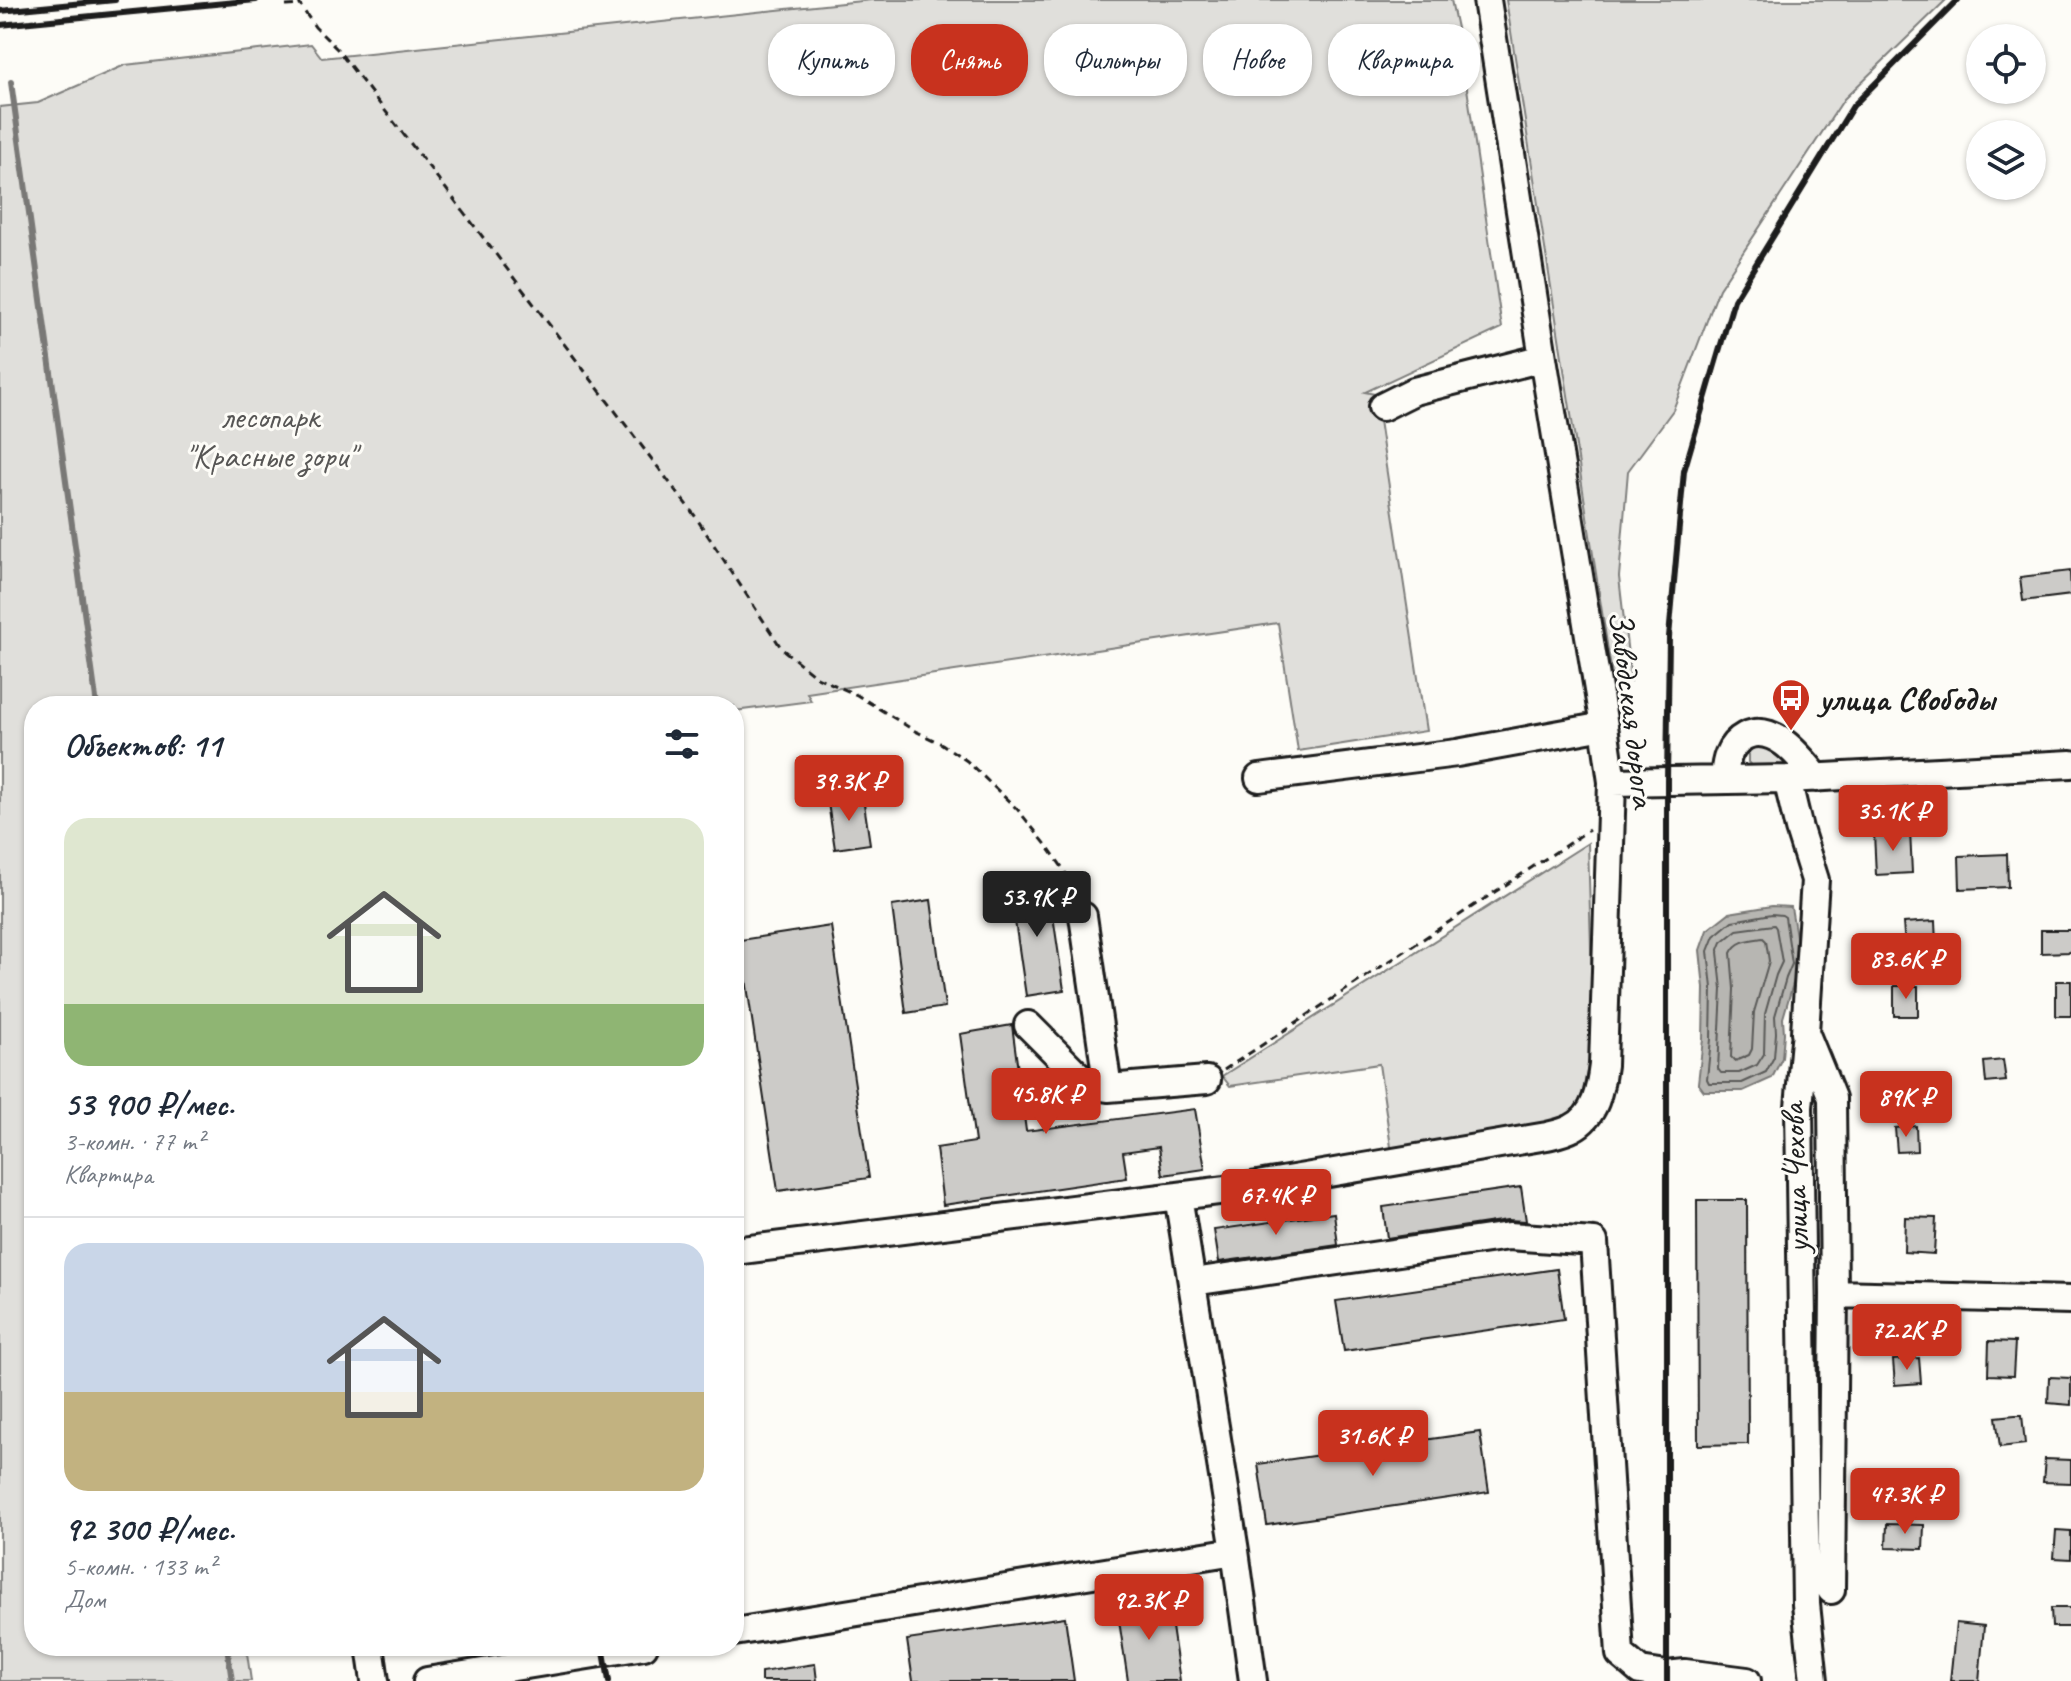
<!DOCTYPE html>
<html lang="ru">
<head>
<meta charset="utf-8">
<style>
  :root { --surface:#fff; --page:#f6f6f7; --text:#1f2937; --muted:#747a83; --line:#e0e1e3; --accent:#c8321e }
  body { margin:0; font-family:Caveat,sans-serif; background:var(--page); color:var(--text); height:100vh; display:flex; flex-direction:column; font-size:30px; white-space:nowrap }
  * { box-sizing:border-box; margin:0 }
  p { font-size:26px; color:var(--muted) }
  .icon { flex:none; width:44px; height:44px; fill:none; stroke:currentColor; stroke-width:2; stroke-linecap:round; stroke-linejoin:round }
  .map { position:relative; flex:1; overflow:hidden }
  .sheet { position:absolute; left:24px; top:696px; width:720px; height:960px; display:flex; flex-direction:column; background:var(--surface); border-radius:32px; box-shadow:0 2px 6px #0004 }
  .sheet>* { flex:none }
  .banner { position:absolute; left:768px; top:24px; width:760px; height:72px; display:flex; gap:16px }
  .tools { position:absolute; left:1966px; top:24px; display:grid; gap:16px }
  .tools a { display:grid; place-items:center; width:80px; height:80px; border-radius:50%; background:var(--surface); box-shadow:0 2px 6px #0004; font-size:40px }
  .price { position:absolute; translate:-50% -68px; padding:0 18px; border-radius:8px; background:var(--accent); color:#fff; font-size:26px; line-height:52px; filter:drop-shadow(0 2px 4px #0008) }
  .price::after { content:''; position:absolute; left:50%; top:48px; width:24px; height:18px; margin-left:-12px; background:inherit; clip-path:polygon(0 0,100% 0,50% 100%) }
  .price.active { background:#222; color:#fff }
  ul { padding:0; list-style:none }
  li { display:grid; align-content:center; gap:16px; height:424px; padding:0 40px }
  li+li { border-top:2px solid var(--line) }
  li span { display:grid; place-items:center; height:248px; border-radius:24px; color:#555 }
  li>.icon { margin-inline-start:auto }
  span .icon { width:144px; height:144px; fill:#fffc; stroke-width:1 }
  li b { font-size:34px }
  h2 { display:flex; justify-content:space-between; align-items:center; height:96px; padding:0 40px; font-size:34px }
  .chip { padding:0 28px; border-radius:32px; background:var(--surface); box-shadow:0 2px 6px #0004; font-size:28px; line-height:72px }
  .chip.active { background:var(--accent); color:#fff }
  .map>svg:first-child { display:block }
</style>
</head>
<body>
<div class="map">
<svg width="2071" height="1681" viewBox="0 0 2071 1681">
  <rect width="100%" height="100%" fill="#fdfcf7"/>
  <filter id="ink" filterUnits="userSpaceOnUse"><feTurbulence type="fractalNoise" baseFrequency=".0125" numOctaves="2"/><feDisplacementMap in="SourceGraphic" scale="16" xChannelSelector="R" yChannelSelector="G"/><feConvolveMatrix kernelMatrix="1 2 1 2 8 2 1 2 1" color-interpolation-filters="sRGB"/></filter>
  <g filter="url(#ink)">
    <path fill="#e0dfdb" stroke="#7e7e7c" stroke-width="2" d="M 871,0 L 1451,0 L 1461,47 L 1502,328 L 1365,392 L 1375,394 L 1426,731 L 1298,751 L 1278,623 L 807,693 L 811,701 L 734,711 L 734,706 L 34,706 L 34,1646 L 246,1646 L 251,1681 L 0,1681 L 0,107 L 38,103 L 125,65 L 311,44 L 322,58 Z
      M 1506,0 L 1946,0 L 1844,99 L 1719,289 L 1673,410 L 1628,471 L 1619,577 L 1631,681 L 1613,682 Z
      M 1763,745 L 1781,754 L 1792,765 L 1786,767 L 1753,768 L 1748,762 L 1748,754 L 1753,747 Z
      M 1588,843 L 1593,1019 L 1589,1061 L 1583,1091 L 1577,1106 L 1564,1119 L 1392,1154 L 1379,1064 L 1230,1086 L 1222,1076 Z"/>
    <path fill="#b7b6b2" stroke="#797876" stroke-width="2" d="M 1772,906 L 1791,907 L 1801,965 L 1794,980 L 1783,1018 L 1784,1033 L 1782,1058 L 1772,1078 L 1743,1091 L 1704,1091 L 1698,1083 L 1703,1039 L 1704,988 L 1700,950 L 1707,930 L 1729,913 Z"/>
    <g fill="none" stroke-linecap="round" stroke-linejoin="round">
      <path stroke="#5a5a58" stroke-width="2" d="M 1772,914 L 1782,915 L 1785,917 L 1792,964 L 1786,978 L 1775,1016 L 1776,1033 L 1774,1057 L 1766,1072 L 1742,1083 L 1709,1083 L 1707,1079 L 1711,1039 L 1712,988 L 1708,951 L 1714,936 L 1732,921 Z
        M 1774,925 L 1776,928 L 1782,962 L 1776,975 L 1765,1014 L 1764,1054 L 1757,1065 L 1739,1073 L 1721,1073 L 1718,1069 L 1722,989 L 1718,952 L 1722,942 L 1737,930 Z
        M 1763,938 L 1766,941 L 1769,961 L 1754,1012 L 1752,1049 L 1749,1055 L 1735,1061 L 1731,1057 L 1734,989 L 1731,953 C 1737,940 1750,940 1763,938 Z"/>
      <path stroke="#797876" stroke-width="6" d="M 11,82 L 97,706
        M 227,1646 L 232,1681"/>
    </g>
    <path fill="#cccbc8" stroke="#1c1c1c" stroke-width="2" d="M 2070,571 L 2071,595 L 2023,601 L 2020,577 Z
      M 863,797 L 870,844 L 835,849 L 828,803 Z
      M 1910,831 L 1912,873 L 1876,875 L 1874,833 Z
      M 2007,854 L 2008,887 L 1960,889 L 1959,856 Z
      M 1048,882 L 1064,990 L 1026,996 L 1010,887 Z
      M 931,900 L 945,1007 L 906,1013 L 892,906 Z
      M 1935,921 L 1936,944 L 1905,946 L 1903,923 Z
      M 831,926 L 869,1178 L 778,1191 L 740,940 Z
      M 2041,930 L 2071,930 L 2071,952 L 2041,953 Z
      M 2056,981 L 2071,981 L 2071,1016 L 2056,1016 Z
      M 1894,986 L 1918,986 L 1918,1016 L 1894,1016 Z
      M 1012,1025 L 1026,1131 L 1195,1109 L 1205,1169 L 1163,1175 L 1159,1147 L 1123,1152 L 1127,1178 L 943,1205 L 936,1148 L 975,1142 L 960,1034 Z
      M 2003,1060 L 2006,1081 L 1986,1083 L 1984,1062 Z
      M 1916,1126 L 1917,1151 L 1897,1152 L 1895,1128 Z
      M 1521,1187 L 1526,1221 L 1507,1220 L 1387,1238 L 1383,1207 Z
      M 1697,1200 L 1747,1200 L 1748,1444 L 1698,1445 Z
      M 1334,1213 L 1338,1245 L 1219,1262 L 1214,1230 Z
      M 1905,1217 L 1936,1218 L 1934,1254 L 1904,1252 Z
      M 1557,1269 L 1564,1319 L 1344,1351 L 1336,1301 Z
      M 1989,1341 L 2015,1342 L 2013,1376 L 1988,1375 Z
      M 1919,1358 L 1921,1383 L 1895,1385 L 1893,1360 Z
      M 2049,1377 L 2071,1378 L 2071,1405 L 2048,1403 Z
      M 2015,1415 L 2022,1415 L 2025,1444 L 2000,1447 L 1996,1417 Z
      M 1480,1432 L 1489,1492 L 1267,1525 L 1258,1464 Z
      M 2045,1459 L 2071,1460 L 2071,1483 L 2043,1482 Z
      M 1887,1524 L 1924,1525 L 1923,1549 L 1886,1548 Z
      M 2056,1530 L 2071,1531 L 2071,1559 L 2054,1558 Z
      M 1168,1600 L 1180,1681 L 1128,1681 L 1117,1607 Z
      M 2051,1608 L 2071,1608 L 2071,1627 L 2052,1627 Z
      M 1065,1617 L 1074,1681 L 913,1681 L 907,1640 Z
      M 1956,1623 L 1984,1626 L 1979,1681 L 1950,1681 Z
      M 815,1664 L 817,1681 L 761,1681 L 761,1672 Z"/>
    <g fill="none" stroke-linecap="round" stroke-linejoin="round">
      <defs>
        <path id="minor" d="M 1382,407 L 1414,391 L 1543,358
          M 1259,778 L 1457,753 L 1604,726
          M 1787,779 L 1799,829 L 1815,880 L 1805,1032 L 1832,1098 L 1834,1294 L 1831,1590
          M 1724,780 C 1725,762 1728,745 1745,736 C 1774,722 1801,758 1817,778
          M 1612,782 L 1787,779 L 2071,764
          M 1083,916 L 1108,1088
          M 1028,1025 L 1088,1085 L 1108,1088 L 1207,1080
          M 1805,1040 L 1799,1107 L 1806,1604 L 1814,1681
          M 1178,1196 L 1234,1189 L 1547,1136 C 1555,1134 1565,1132 1572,1128 C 1596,1116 1600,1089 1603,1065 L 1612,782 L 1604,726 L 1543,358 L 1487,0
          M 734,1251 L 1178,1196 L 1235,1551 L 734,1632
          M 1193,1282 L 1509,1236 L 1594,1242 L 1620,1654 L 1640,1671 L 1667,1675 L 1685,1673 L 1747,1681
          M 1834,1294 L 2071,1300
          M 1235,1551 L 1253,1681
          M 370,1646 L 375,1681
          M 427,1681 L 644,1646"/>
      </defs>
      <use href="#minor" stroke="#1c1c1c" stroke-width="32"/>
      <path stroke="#1c1c1c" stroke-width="3" stroke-dasharray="8 6" stroke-linecap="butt" d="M 299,0 L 300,5 L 315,27 L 337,49 L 450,194 L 695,516 L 782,649 L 817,677 L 857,695 L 915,731 L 942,744 L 967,761 L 1018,810 L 1048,847 L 1064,870 L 1077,897
        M 286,6 L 300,5
        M 1224,1070 L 1589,830"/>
      <use href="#minor" stroke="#fdfcf7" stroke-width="26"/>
      <path stroke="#1c1c1c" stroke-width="6" d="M 0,11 L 115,0
        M 0,25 L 256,0
        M 603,1646 L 609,1681
        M 1667,1681 L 1667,781 L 1669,637 L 1684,471 L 1734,300 L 1853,106 L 1958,0"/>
    </g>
  </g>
  <defs>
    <symbol id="bus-pin" viewBox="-11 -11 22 30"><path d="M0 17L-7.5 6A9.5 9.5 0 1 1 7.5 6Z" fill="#c8321e" stroke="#fdfcf7"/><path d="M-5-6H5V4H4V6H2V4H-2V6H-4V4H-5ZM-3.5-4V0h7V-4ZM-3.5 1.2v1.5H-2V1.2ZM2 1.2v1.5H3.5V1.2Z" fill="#fff"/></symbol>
  </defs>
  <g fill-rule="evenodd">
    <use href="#bus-pin" x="1769" y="676" width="44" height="60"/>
  </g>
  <g text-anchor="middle" stroke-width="6" stroke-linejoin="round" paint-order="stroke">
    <g font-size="34" fill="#575655" stroke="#fdfcf7">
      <text x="270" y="428">лесопарк<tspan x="270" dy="39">"Красные зори"</tspan></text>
    </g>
    <g font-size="34" font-weight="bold" fill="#1c1c1c" stroke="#fdfcf7" text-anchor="start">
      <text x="1819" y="710">улица Свободы</text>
    </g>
    <g font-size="34" fill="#1c1c1c" stroke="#fdfcf7">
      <text transform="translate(1633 709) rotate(83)" y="12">Заводская дорога</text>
      <text transform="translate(1794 1178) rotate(-92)" y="12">улица Чехова</text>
    </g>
  </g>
</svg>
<div class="tools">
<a><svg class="icon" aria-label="locate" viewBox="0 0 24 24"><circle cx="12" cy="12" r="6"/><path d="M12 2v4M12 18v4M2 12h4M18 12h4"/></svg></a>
<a><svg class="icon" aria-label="layers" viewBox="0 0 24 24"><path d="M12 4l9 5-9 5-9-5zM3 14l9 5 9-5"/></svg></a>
</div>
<b class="price" style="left:849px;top:823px">39.3K ₽</b>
<b class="price" style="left:1893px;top:853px">35.1K ₽</b>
<b class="price active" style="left:1037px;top:939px">53.9K ₽</b>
<b class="price" style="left:1906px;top:1001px">83.6K ₽</b>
<b class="price" style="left:1046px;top:1136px">45.8K ₽</b>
<b class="price" style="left:1906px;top:1139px">89K ₽</b>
<b class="price" style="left:1276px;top:1237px">67.4K ₽</b>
<b class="price" style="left:1907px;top:1372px">72.2K ₽</b>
<b class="price" style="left:1373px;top:1478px">31.6K ₽</b>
<b class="price" style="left:1905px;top:1536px">47.3K ₽</b>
<b class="price" style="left:1149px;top:1642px">92.3K ₽</b>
<div class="banner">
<a class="chip">Купить</a>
<a class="chip active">Снять</a>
<a class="chip">Фильтры</a>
<a class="chip">Новое</a>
<a class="chip">Квартира</a>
</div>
<section class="sheet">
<h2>Объектов: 11<svg class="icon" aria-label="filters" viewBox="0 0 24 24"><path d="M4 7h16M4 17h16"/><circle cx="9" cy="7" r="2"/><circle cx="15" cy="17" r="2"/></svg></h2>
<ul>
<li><span style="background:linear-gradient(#dfe7d0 75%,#8fb573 0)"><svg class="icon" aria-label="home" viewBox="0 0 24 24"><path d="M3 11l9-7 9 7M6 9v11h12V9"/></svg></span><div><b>53 900 ₽/мес.</b><p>3-комн. · 77 m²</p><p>Квартира</p></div></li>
<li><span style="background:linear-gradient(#c9d6e8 60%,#c2b280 0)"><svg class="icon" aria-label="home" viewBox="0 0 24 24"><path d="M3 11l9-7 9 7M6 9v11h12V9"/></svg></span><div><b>92 300 ₽/мес.</b><p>5-комн. · 133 m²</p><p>Дом</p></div></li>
</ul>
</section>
</div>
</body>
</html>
